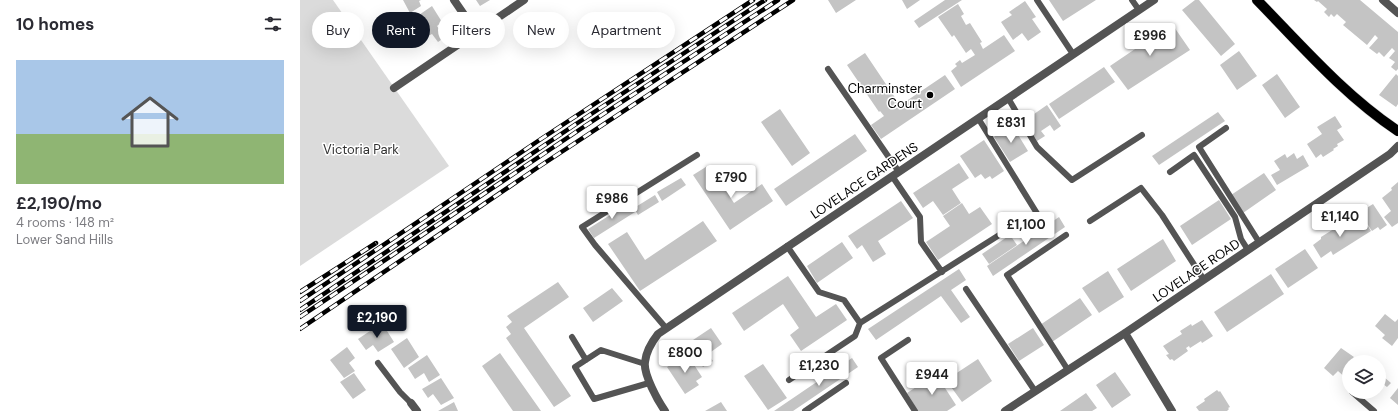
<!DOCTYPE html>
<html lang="en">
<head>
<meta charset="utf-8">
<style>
  :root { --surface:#fff; --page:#f2f2f3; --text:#2b2b33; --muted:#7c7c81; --line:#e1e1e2; --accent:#111827 }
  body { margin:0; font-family:"DM Sans",sans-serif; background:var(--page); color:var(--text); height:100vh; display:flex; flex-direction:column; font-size:15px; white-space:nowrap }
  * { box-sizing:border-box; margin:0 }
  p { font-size:13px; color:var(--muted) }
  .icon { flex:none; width:22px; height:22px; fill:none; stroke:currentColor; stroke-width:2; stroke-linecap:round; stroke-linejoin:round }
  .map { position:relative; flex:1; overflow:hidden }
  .details { display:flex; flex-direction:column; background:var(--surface); width:300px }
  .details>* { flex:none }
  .guide { position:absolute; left:12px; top:12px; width:380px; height:36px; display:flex; gap:8px }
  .fabs { position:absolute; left:1042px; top:355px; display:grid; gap:8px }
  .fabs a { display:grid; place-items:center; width:44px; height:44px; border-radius:50%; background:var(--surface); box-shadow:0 4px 16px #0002; font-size:20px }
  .price { position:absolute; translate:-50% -34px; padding:0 9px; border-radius:4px; background:#fff; color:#222; font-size:13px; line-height:26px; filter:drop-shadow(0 1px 2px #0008) }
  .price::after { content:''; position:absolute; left:50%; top:24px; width:12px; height:9px; margin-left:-6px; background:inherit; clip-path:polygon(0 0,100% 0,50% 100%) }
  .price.current { background:var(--accent); color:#fff }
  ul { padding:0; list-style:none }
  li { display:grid; align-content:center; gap:8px; height:212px; padding:0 16px }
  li+li { border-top:1px solid var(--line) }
  li span { display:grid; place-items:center; height:124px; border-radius:0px; color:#555 }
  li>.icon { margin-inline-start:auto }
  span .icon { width:72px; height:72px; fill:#fffc; stroke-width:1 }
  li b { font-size:17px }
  h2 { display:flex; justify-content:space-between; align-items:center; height:48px; padding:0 16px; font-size:17px }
  .tag { padding:0 14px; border-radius:18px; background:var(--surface); box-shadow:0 4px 16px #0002; font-size:14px; line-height:36px }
  .tag.current { background:var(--accent); color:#fff }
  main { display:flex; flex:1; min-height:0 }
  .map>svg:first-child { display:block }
</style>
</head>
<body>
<main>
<section class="details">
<h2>10 homes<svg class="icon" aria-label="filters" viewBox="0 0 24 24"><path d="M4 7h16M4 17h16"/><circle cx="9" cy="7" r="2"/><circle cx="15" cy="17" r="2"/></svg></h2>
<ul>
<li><span style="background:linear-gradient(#a9c7e8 60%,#8fb573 0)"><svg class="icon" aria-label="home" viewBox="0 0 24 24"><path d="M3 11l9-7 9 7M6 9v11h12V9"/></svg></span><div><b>£2,190/mo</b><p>4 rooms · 148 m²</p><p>Lower Sand Hills</p></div></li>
</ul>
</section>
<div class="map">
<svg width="1098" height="411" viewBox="0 0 1098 411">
  <rect width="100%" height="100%" fill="#fff"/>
  <path fill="#dbdbdb" d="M 0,0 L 33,0 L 149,166 L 0,266 Z"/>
  <path fill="#c4c4c4" d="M 103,0 L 121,0 L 119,1 L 121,6 L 110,13 Z
    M 176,0 L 190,0 L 180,6 Z
    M 528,0 L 556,0 L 536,13 Z
    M 602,0 L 620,0 L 607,9 Z
    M 645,0 L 662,0 L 619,28 L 614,21 Z
    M 749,0 L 796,0 L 763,21 Z
    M 895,0 L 899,0 L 935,44 L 921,56 L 882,10 Z
    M 1014,0 L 1060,0 L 1098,32 L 1098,69 L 1096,71 L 1091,67 L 1095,62 L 1089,58 L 1095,51 L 1092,48 L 1084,57 L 1079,52 L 1077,54 L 1069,48 L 1078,38 L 1075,35 L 1067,45 L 1043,25 L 1046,22 L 1037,14 L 1034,17 L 1031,14 L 1029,17 L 1024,12 L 1027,9 L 1018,1 L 1017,2 Z
    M 725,1 L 736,17 L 732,19 L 741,32 L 728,41 L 722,33 L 713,40 L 701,22 L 712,15 L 709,12 Z
    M 658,4 L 664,14 L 661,16 L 666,25 L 670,23 L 682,42 L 680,43 L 683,49 L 704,35 L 715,51 L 661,87 L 651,71 L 657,66 L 655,64 L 660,60 L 662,63 L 675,55 L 671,49 L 666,53 L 654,35 L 652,37 L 638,17 Z
    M 132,6 L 142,22 L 137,26 L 139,29 L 145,25 L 151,33 L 138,42 L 132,34 L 128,36 L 116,17 Z
    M 872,24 L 890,50 L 828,90 L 810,66 Z
    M 939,51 L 957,76 L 937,90 L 920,65 Z
    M 565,53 L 598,102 L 594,104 L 596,108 L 645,75 L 655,89 L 581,139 L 571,125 L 584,116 L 580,111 L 579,112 L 547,65 Z
    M 804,67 L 815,82 L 759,119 L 749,104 Z
    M 977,74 L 1000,107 L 985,118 L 962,85 Z
    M 1096,74 L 1098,76 L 1098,104 L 1096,107 L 1079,95 Z
    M 747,105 L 761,126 L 754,131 L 750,125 L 741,131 L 745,136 L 737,141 L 724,121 Z
    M 480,109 L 510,153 L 492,166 L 461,122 Z
    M 918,112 L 925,121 L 859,165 L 852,156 Z
    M 1035,116 L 1042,127 L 1037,130 L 1044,140 L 1037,144 L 1038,146 L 1033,149 L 1034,150 L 1023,157 L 1021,154 L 1016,158 L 1007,144 L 1022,134 L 1017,127 Z
    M 712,125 L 728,151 L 710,162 L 694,137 Z
    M 555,134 L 567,151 L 486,206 L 474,189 Z
    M 684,140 L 704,171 L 692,179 L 690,176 L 685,179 L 681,174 L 675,178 L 660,156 Z
    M 994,153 L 997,159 L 1003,155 L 1009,166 L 977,185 L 971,175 L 980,170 L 974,161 L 985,154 L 987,158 Z
    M 659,163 L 669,178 L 652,189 L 661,203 L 643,215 L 633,201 L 623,208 L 613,193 Z
    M 409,165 L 434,203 L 462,184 L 473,201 L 430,230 L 393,175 Z
    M 964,173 L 976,190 L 943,213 L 931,195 Z
    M 381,178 L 386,185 L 362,201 L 357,192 Z
    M 1098,182 L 1098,223 L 1092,227 L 1084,217 L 1091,211 L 1082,198 L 1092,190 L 1091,188 Z
    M 355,195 L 359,202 L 338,215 L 334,208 Z
    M 919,200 L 931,219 L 892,245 L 880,226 Z
    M 601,201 L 613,218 L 578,241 L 586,254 L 573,262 L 562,245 L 557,249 L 548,236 Z
    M 329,203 L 335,212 L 294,238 L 288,229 Z
    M 662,203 L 669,214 L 680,207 L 692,224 L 638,260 L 626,242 L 650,226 L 643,216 Z
    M 1073,204 L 1087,225 L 1080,230 L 1078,227 L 1072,231 L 1061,215 L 1067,211 L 1065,209 Z
    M 759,217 L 765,227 L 693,276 L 687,266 Z
    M 1046,218 L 1049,223 L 1055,219 L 1062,230 L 1068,226 L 1071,231 L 1033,255 L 1031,251 L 1021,258 L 1013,245 L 1021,239 L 1021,237 L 1037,227 L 1036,225 Z
    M 403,221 L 417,241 L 340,291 L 308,244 L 327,232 L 345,260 Z
    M 710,235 L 717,245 L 689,264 L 682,254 Z
    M 863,239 L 876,261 L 831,291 L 817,269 Z
    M 542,242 L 553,258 L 517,283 L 507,266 Z
    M 1005,249 L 1018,268 L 988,288 L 975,269 Z
    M 659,269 L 666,280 L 651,290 L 670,317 L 661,323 L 641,296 L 576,340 L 568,329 Z
    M 808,271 L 824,297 L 799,313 L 782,288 Z
    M 971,274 L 984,294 L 927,332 L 914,312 Z
    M 488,276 L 516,317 L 536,304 L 547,320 L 501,351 L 490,335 L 499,328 L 483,304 L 444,331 L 432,313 Z
    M 258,282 L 269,297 L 224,328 L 271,396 L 254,407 L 206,338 L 211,334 L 206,327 L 212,322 L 207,316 Z
    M 312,288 L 323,301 L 293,322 L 283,308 Z
    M 780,298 L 792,315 L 752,342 L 740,325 Z
    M 1085,314 L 1095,322 L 1098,319 L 1098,338 L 1092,346 L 1082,338 L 1085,335 L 1075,326 Z
    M 902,320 L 913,336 L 902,343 L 901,341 L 890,348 L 889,346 L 886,348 L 888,351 L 874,361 L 872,359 L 870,360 L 866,355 L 869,354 L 863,346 L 882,334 L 880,331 L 891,324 L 892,326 Z
    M 82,323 L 94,342 L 78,352 L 73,345 L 66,350 L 58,339 Z
    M 411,328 L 422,344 L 408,354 L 413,361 L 403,367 L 387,344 Z
    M 733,328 L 744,345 L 719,361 L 708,344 Z
    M 107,338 L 119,357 L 104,368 L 91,349 Z
    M 47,347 L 55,358 L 49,363 L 55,371 L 44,378 L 30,360 Z
    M 1041,348 L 1054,357 L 1053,358 L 1058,362 L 1049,362 L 1049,381 L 1038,371 L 1033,376 L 1024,368 Z
    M 200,353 L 241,411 L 213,411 L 182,366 Z
    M 387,354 L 402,377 L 396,381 L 399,385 L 385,394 L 367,367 Z
    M 127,355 L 140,375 L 129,382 L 124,373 L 115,379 L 108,368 Z
    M 552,358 L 558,367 L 493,411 L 474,411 Z
    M 678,359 L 692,381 L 662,402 L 646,380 Z
    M 463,364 L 487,398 L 468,410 L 444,376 Z
    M 815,372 L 831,395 L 812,408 L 796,385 Z
    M 54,373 L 66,390 L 53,399 L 40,382 Z
    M 636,374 L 656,405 L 647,411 L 618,411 L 607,393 Z
    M 1084,377 L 1091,383 L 1087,387 L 1080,382 Z
    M 141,378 L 154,398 L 141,405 L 133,394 L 128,398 L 122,389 Z
    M 1098,388 L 1098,405 L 1090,398 Z
    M 917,390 L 919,392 L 920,391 L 930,407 L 928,408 L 929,409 L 927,411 L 899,411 L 896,407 L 905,401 L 904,399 Z
    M 786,393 L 797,408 L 792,411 L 760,411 Z
    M 154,402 L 158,411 L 138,411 Z
    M 421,402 L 427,411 L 405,411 Z"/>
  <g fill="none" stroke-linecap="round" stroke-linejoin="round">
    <defs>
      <path id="primary" d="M 957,0 C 1001,45 1045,96 1098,131"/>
    </defs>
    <use href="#primary" stroke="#dbdbdb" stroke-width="11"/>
    <path stroke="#545454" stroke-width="6" d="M 737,0 L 773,54
      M 832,0 L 839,10
      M 528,69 L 599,172
      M 708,98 L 737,147 L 772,180 L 842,135
      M 678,118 L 738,215 L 719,229
      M 926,128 L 899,147 L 959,242
      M 870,172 L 894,155 L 935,217 L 941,239 L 948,250
      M 592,176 L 620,217 L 621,242 L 642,272
      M 790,221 L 841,188 L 862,215 L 904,280
      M 766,235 L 707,275 L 768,370
      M 487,246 L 519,292 L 544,300 L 560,323 L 704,232
      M 666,289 L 735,391
      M 366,328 L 295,245 L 282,227 L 397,155
      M 272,337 L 286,360
      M 608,340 L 581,358 L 615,411
      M 78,363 L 100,392 L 111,403
      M 345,364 L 301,350 L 275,367 L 294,399 L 349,383
      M 489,380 L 555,336 L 560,323
      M 1052,392 L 1074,411
      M 505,411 L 546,383"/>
    <path stroke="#545454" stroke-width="8" d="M 154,0 L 176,32
      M 1083,0 L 1098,13
      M 94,88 L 224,0
      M 825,333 L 872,411
      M 111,403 L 117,411
      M 365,411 C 358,401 343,374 345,362 C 346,351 351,343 358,334 L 854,0
      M 705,411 L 825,333 L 1090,154 L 1098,146"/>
    <use href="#primary" stroke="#000" stroke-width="10"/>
    <defs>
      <path id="rail" d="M 0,292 L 76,243
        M 0,301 L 241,139 L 453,0
        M 0,310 L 276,124 L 465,0
        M 0,317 L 285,126 L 478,0
        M 0,329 L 237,168 L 493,0"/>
    </defs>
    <use href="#rail" stroke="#000" stroke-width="4.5"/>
    <use href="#rail" stroke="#fff" stroke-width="3" stroke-dasharray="9" stroke-linecap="butt"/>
  </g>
  <circle fill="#000" stroke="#fff" stroke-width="1.5" cx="630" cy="95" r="4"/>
  <g text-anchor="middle" stroke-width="3" stroke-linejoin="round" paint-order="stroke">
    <g font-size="13" fill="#000" stroke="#fff" text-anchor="end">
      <text x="622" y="93">Charminster<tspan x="622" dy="15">Court</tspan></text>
    </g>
    <g font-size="13" fill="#323232" stroke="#fff">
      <text x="61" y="154">Victoria Park</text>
    </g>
    <g font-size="13" fill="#000" stroke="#fff">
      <text transform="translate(564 180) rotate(-34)" y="5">LOVELACE GARDENS</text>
      <text transform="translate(896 270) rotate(-34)" y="5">LOVELACE ROAD</text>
    </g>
  </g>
</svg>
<div class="fabs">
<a><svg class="icon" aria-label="layers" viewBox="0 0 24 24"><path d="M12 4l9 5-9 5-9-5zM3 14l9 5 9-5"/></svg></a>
</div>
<b class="price" style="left:850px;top:57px">£996</b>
<b class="price" style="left:711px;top:144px">£831</b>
<b class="price" style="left:431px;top:199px">£790</b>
<b class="price" style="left:312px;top:220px">£986</b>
<b class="price" style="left:1040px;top:238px">£1,140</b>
<b class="price" style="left:726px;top:246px">£1,100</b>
<b class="price current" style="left:77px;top:339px">£2,190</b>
<b class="price" style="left:385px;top:374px">£800</b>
<b class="price" style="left:519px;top:387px">£1,230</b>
<b class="price" style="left:632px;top:396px">£944</b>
<div class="guide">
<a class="tag">Buy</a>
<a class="tag current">Rent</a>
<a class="tag">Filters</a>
<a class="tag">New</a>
<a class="tag">Apartment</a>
</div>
</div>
</main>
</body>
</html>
